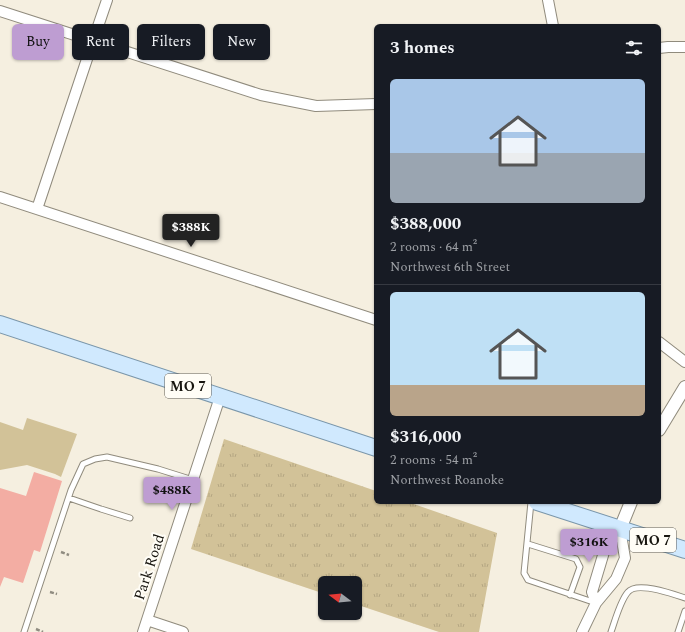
<!DOCTYPE html>
<html lang="en">
<head>
<meta charset="utf-8">
<style>
  :root { --surface:#171b24; --page:#20242c; --text:#f1f3f6; --muted:#9ea1a6; --line:#363941; --accent:#be9dd2 }
  body { margin:0; font-family:Spectral,serif; background:var(--page); color:var(--text); height:100vh; display:flex; flex-direction:column; font-size:15px; white-space:nowrap }
  * { box-sizing:border-box; margin:0 }
  p { font-size:13px; color:var(--muted) }
  .icon { flex:none; width:22px; height:22px; fill:none; stroke:currentColor; stroke-width:2; stroke-linecap:round; stroke-linejoin:round }
  .map { position:relative; flex:1; overflow:hidden }
  .sheet { position:absolute; left:374px; top:24px; width:287px; height:480px; display:flex; flex-direction:column; background:var(--surface); border-radius:6px; box-shadow:0 1px 3px #0004 }
  .sheet>* { flex:none }
  .hud { position:absolute; left:12px; top:24px; width:302px; height:36px; display:flex; gap:8px }
  .needle { width:26px; rotate:286deg }
  .fabs { position:absolute; left:318px; top:576px; display:grid; gap:8px }
  .fabs a { display:grid; place-items:center; width:44px; height:44px; border-radius:6px; background:var(--surface); box-shadow:0 1px 3px #0004; font-size:20px }
  .price { position:absolute; translate:-50% -34px; padding:0 9px; border-radius:4px; background:var(--accent); color:#111; font-size:13px; line-height:26px; filter:drop-shadow(0 1px 2px #0008) }
  .price::after { content:''; position:absolute; left:50%; top:24px; width:12px; height:9px; margin-left:-6px; background:inherit; clip-path:polygon(0 0,100% 0,50% 100%) }
  .price.current { background:#222; color:#fff }
  ul { padding:0; list-style:none }
  li { display:grid; align-content:center; gap:8px; height:212px; padding:0 16px }
  li+li { border-top:1px solid var(--line) }
  li span { display:grid; place-items:center; height:124px; border-radius:6px; color:#555 }
  li>.icon { margin-inline-start:auto }
  span .icon { width:72px; height:72px; fill:#fffc; stroke-width:1 }
  li b { font-size:17px }
  h2 { display:flex; justify-content:space-between; align-items:center; height:48px; padding:0 16px; font-size:17px }
  .tag { padding:0 14px; border-radius:6px; background:var(--surface); box-shadow:0 1px 3px #0004; font-size:14px; line-height:36px }
  .tag.current { background:var(--accent); color:#111 }
  .map>svg:first-child { display:block }
</style>
</head>
<body>
<div class="map">
<svg width="685" height="632" viewBox="0 0 685 632">
  <defs>
    <pattern id="grass-tufts" width="24" height="20" patternUnits="userSpaceOnUse"><rect width="24" height="20" fill="#d2c298"/><path d="M3 7l-1-3M5 7V3M7 7l1-3M15 17l-1-3M17 17v-4M19 17l1-3" fill="none" stroke="#b4a682"/></pattern>
  </defs>
  <rect width="100%" height="100%" fill="#f5efe0"/>
  <path fill="url(#grass-tufts)" d="M 224,439 L 376,491 L 376,502 L 408,502 L 497,533 L 479,632 L 439,632 L 355,604 L 355,583 L 325,583 L 325,594 L 191,549 Z"/>
  <path fill="#d2c298" d="M 27,418 L 77,434 L 61,477 L 55,474 L 27,465 L 0,470 L 0,422 L 23,430 Z"/>
  <path fill="#f3ada3" d="M 34,472 L 62,481 L 40,552 L 34,550 L 23,583 L 4,577 L 0,587 L 0,488 L 26,496 Z"/>
  <g fill="none" stroke-linecap="round" stroke-linejoin="round">
    <defs>
      <path id="service" d="M 69,498 L 101,509 L 130,518
        M 531,502 L 524,573 L 528,580 L 596,603
        M 528,544 L 576,559 L 580,567 L 570,595
        M 24,632 L 71,490 L 83,464 L 95,459 L 107,457 L 158,469 L 193,480
        M 611,632 C 615,621 620,601 628,592 C 637,581 673,594 685,598
        M 678,632 L 685,611"/>
      <path id="minor" d="M 548,0 L 553,26
        M 0,11 L 261,95 L 316,106 L 376,104
        M 659,48 L 668,47 L 685,47
        M 0,197 L 376,320
        M 37,209 L 93,41 L 107,0
        M 659,342 L 685,362
        M 596,603 L 592,592 L 604,552 L 620,529
        M 147,620 L 183,632
        M 143,632 L 220,397
        M 582,632 L 596,603 L 616,579 L 625,558 L 620,529"/>
      <path id="tertiary" d="M 659,430 L 685,387
        M 620,529 L 631,502"/>
      <path id="primary" d="M 0,324 L 376,448
        M 537,502 L 685,550"/>
    </defs>
    <use href="#service" stroke="#908b7d" stroke-width="7"/>
    <use href="#minor" stroke="#908b7d" stroke-width="12"/>
    <use href="#tertiary" stroke="#908b7d" stroke-width="14"/>
    <use href="#primary" stroke="#7a96aa" stroke-width="18"/>
    <path stroke="#908c81" stroke-width="2.5" stroke-dasharray="4 2" stroke-linecap="butt" d="M 61,552 L 69,555
      M 50,592 L 57,594
      M 36,629 L 43,632"/>
    <use href="#service" stroke="#fff" stroke-width="5"/>
    <use href="#minor" stroke="#fff" stroke-width="10"/>
    <use href="#tertiary" stroke="#fff" stroke-width="12"/>
    <use href="#primary" stroke="#d0e9fe" stroke-width="16"/>
  </g>
  <g text-anchor="middle" stroke-width="4" stroke-linejoin="round" paint-order="stroke">
    <g fill="#fffdf6" stroke="#5d5b54" stroke-width="1">
      <rect x="165" y="374" width="46" height="24" rx="3"/>
      <rect x="630" y="528" width="46" height="24" rx="3"/>
    </g>
    <g font-size="14" font-weight="bold" fill="#17150f">
      <text x="188" y="391">MO 7</text>
      <text x="653" y="545">MO 7</text>
    </g>
    <g font-size="15" fill="#17150f" stroke="#fffdf6">
      <text transform="translate(149 567) rotate(-72)" y="5">Park Road</text>
    </g>
  </g>
</svg>
<div class="fabs">
<a><svg class="needle" viewBox="-14 -14 28 28"><path d="M0-13l5 13h-10z" fill="#e53935"/><path d="M0 13l5-13h-10z" fill="#9ea1a6"/></svg></a>
</div>
<b class="price current" style="left:191px;top:248px">$388K</b>
<b class="price" style="left:172px;top:511px">$488K</b>
<b class="price" style="left:589px;top:563px">$316K</b>
<div class="hud">
<a class="tag current">Buy</a>
<a class="tag">Rent</a>
<a class="tag">Filters</a>
<a class="tag">New</a>
</div>
<section class="sheet">
<h2>3 homes<svg class="icon" aria-label="filters" viewBox="0 0 24 24"><path d="M4 7h16M4 17h16"/><circle cx="9" cy="7" r="2"/><circle cx="15" cy="17" r="2"/></svg></h2>
<ul>
<li><span style="background:linear-gradient(#a9c7e8 60%,#9aa5b1 0)"><svg class="icon" aria-label="home" viewBox="0 0 24 24"><path d="M3 11l9-7 9 7M6 9v11h12V9"/></svg></span><div><b>$388,000</b><p>2 rooms · 64 m²</p><p>Northwest 6th Street</p></div></li>
<li><span style="background:linear-gradient(#bfe0f5 75%,#b9a48a 0)"><svg class="icon" aria-label="home" viewBox="0 0 24 24"><path d="M3 11l9-7 9 7M6 9v11h12V9"/></svg></span><div><b>$316,000</b><p>2 rooms · 54 m²</p><p>Northwest Roanoke</p></div></li>
</ul>
</section>
</div>
</body>
</html>
